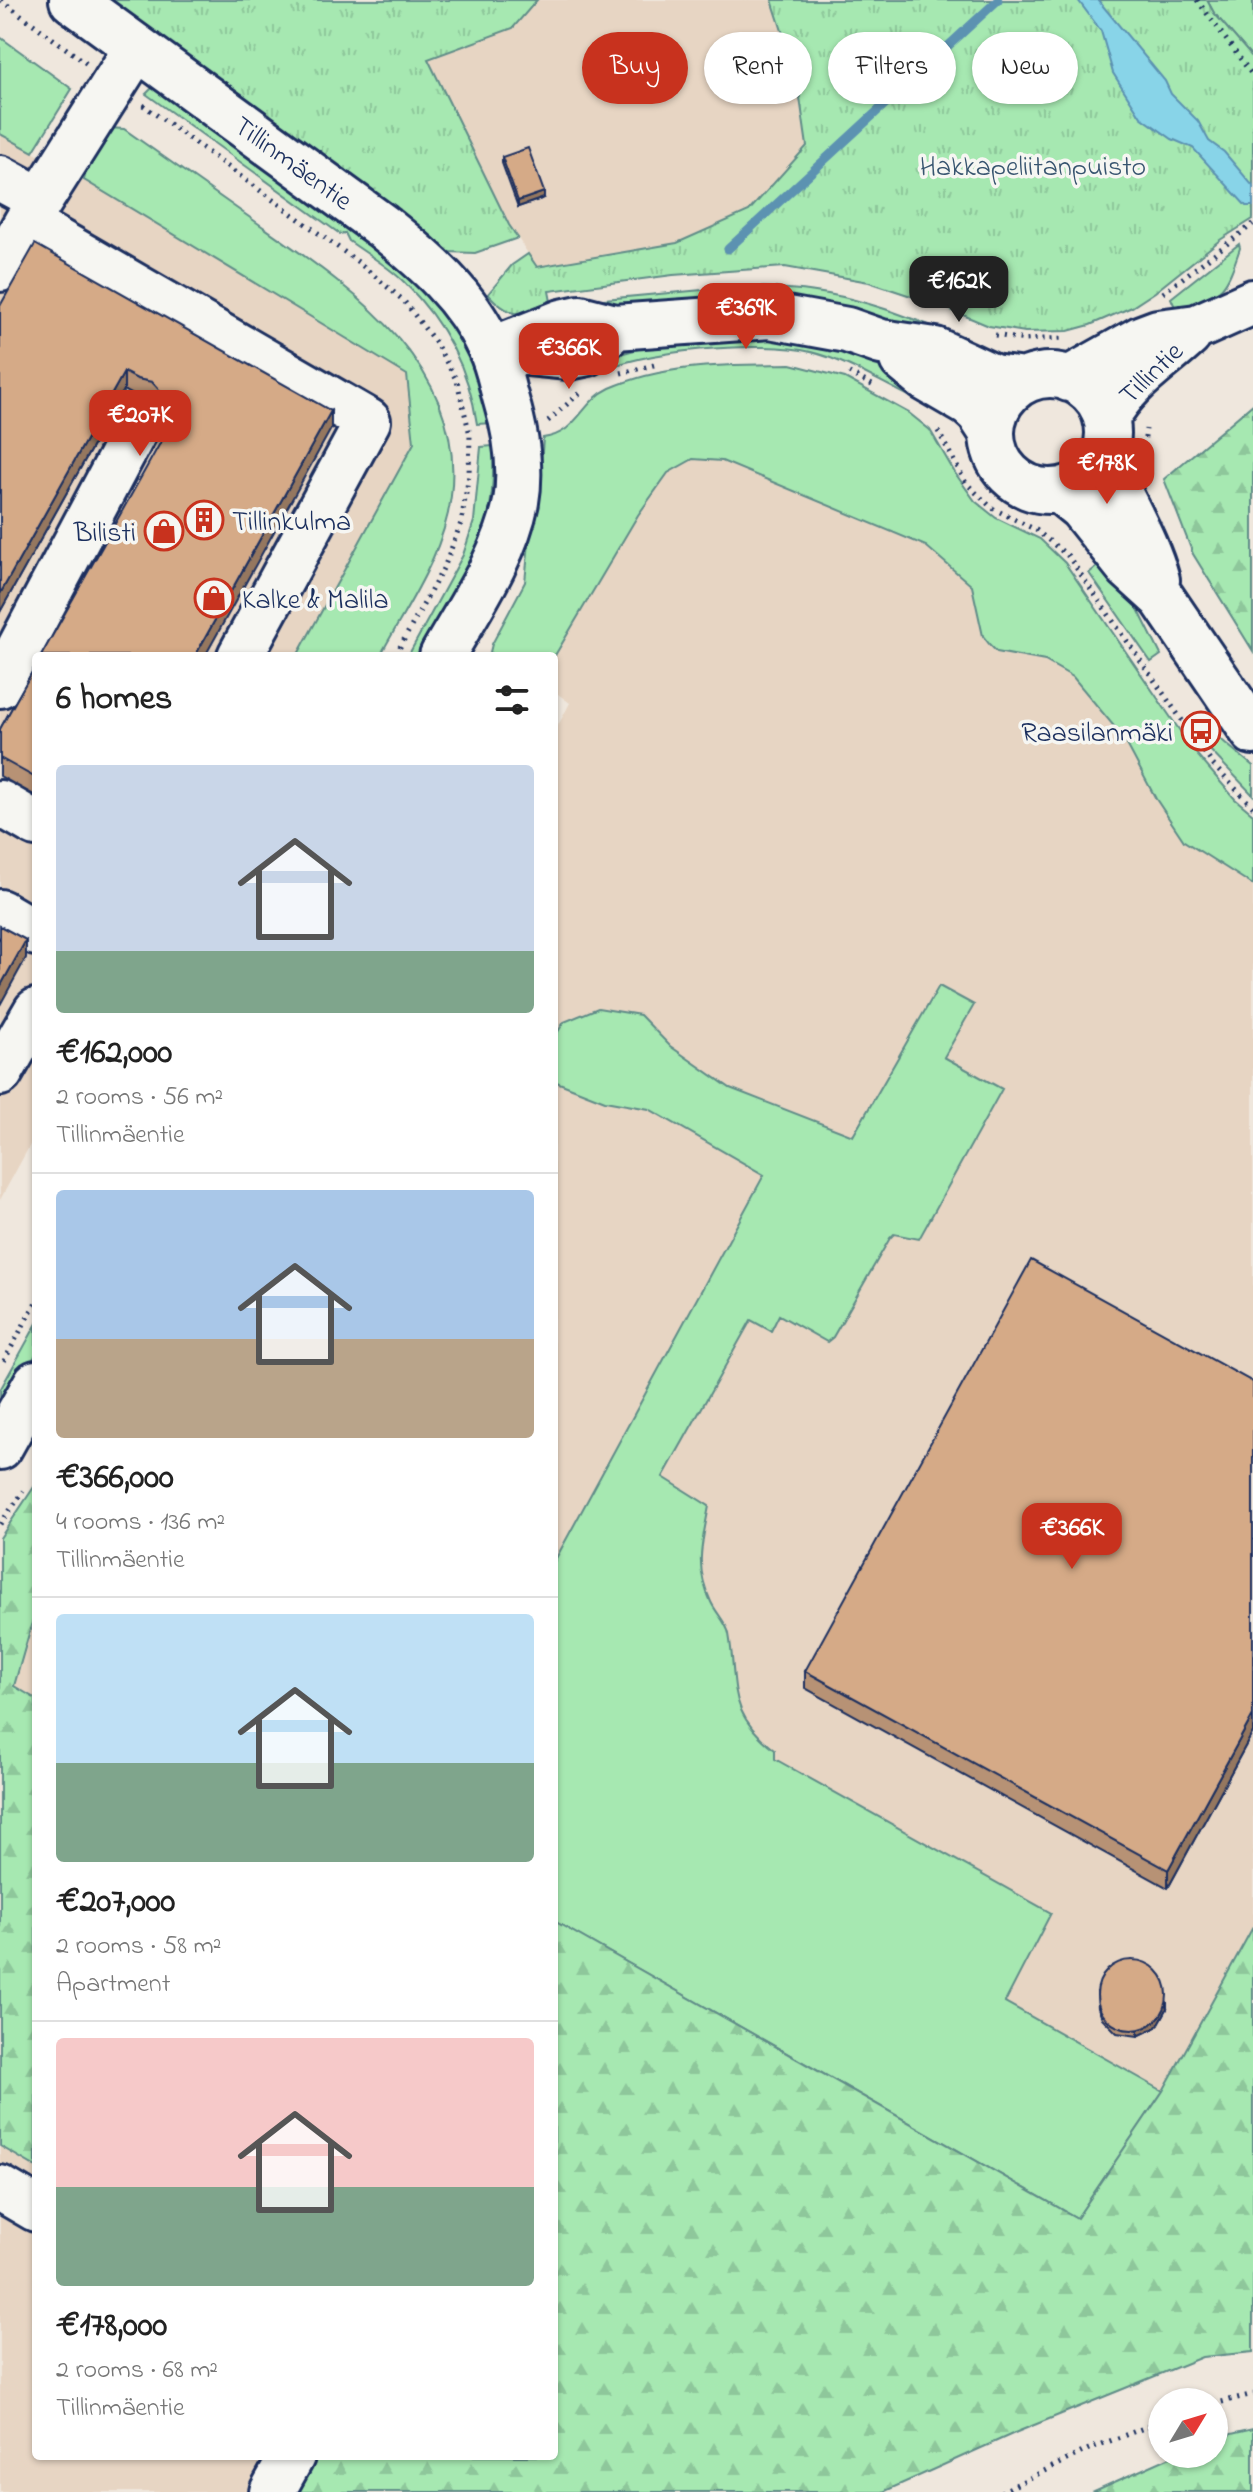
<!DOCTYPE html>
<html lang="en">
<head>
<meta charset="utf-8">
<style>
  :root { --surface:#fff; --page:#f2f2f2; --text:#222; --muted:#767676; --line:#e0e0e0; --accent:#c8321e }
  body { margin:0; font-family:"Indie Flower",sans-serif; background:var(--page); color:var(--text); height:100vh; display:flex; flex-direction:column; font-size:30px; white-space:nowrap }
  * { box-sizing:border-box; margin:0 }
  p { font-size:26px; color:var(--muted) }
  .icon { flex:none; width:44px; height:44px; fill:none; stroke:currentColor; stroke-width:2; stroke-linecap:round; stroke-linejoin:round }
  .map { position:relative; flex:1; overflow:hidden }
  .panel { position:absolute; left:32px; top:652px; width:526px; height:1808px; display:flex; flex-direction:column; background:var(--surface); border-radius:8px; box-shadow:0 2px 6px #0004 }
  .panel>* { flex:none }
  .top-card { position:absolute; left:582px; top:32px; width:550px; height:72px; display:flex; gap:16px }
  .needle { width:52px; rotate:52deg }
  .buttons { position:absolute; left:1148px; top:2388px; display:grid; gap:16px }
  .buttons a { display:grid; place-items:center; width:80px; height:80px; border-radius:50%; background:var(--surface); box-shadow:0 2px 6px #0004; font-size:40px }
  .price { position:absolute; translate:-50% -68px; padding:0 18px; border-radius:16px; background:var(--accent); color:#fff; font-size:26px; line-height:52px; filter:drop-shadow(0 2px 4px #0008) }
  .price::after { content:''; position:absolute; left:50%; top:48px; width:24px; height:18px; margin-left:-12px; background:inherit; clip-path:polygon(0 0,100% 0,50% 100%) }
  .price.selected { background:#222; color:#fff }
  ul { padding:0; list-style:none }
  li { display:grid; align-content:center; gap:16px; height:424px; padding:0 24px }
  li+li { border-top:2px solid var(--line) }
  li span { display:grid; place-items:center; height:248px; border-radius:8px; color:#555 }
  li>.icon { margin-inline-start:auto }
  span .icon { width:144px; height:144px; fill:#fffc; stroke-width:1 }
  li b { font-size:34px }
  h2 { display:flex; justify-content:space-between; align-items:center; height:96px; padding:0 24px; font-size:34px }
  .pill { padding:0 28px; border-radius:36px; background:var(--surface); box-shadow:0 2px 6px #0004; font-size:28px; line-height:72px }
  .pill.selected { background:var(--accent); color:#fff }
  .map>svg:first-child { display:block }
</style>
</head>
<body>
<div class="map">
<svg width="1253" height="2492" viewBox="0 0 1253 2492">
  <defs>
    <pattern id="forest-firs" width="22" height="20" patternUnits="userSpaceOnUse" patternTransform="scale(2)"><rect width="22" height="20" fill="#a6e8b1"/><path d="M5 1l3.5 6h-7zM16 11l3.5 6h-7z" fill="#8ec79b"/></pattern>
    <pattern id="park-tufts" width="24" height="20" patternUnits="userSpaceOnUse" patternTransform="scale(2)"><rect width="24" height="20" fill="#a6e8b1"/><path d="M3 7l-1-3M5 7V3M7 7l1-3M15 17l-1-3M17 17v-4M19 17l1-3" fill="none" stroke="#8ec79b"/></pattern>
  </defs>
  <rect width="100%" height="100%" fill="#efe7dd"/>
  <filter id="ink" filterUnits="userSpaceOnUse"><feTurbulence type="fractalNoise" baseFrequency=".0125" numOctaves="2"/><feDisplacementMap in="SourceGraphic" scale="16" xChannelSelector="R" yChannelSelector="G"/><feConvolveMatrix kernelMatrix="1 2 1 2 8 2 1 2 1" color-interpolation-filters="sRGB"/></filter>
  <g filter="url(#ink)">
    <path fill="#e7d5c3" d="M 537,0 L 772,0 L 797,77 L 807,146 L 749,211 L 678,243 L 537,267 L 509,225 L 428,59 L 513,28 Z
      M 0,134 L 113,196 L 407,375 L 414,442 L 297,656 L 36,656 L 36,1134 L 0,1200 Z
      M 647,399 L 881,469 L 1253,834 L 1253,1927 L 1163,2091 L 1077,2218 L 554,1921 L 554,733 L 570,703 L 554,691 L 554,656 L 504,656 Z
      M 36,1609 L 36,1699 L 13,1687 Z
      M 0,2146 L 36,2167 L 36,2456 L 315,2456 L 293,2492 L 0,2492 Z"/>
    <path fill="#a6e8b1" stroke="#608c88" stroke-width="2" d="M 1207,0 L 1253,0 L 1253,58 L 1214,13 Z
      M 0,37 L 72,89 L 33,152 L 0,134 Z
      M 154,86 L 406,263 L 455,323 L 478,372 L 492,423 L 477,424 C 469,368 444,322 404,282 C 388,266 367,254 349,241 L 345,233 L 340,234 L 146,94 Z
      M 109,128 L 124,129 C 169,161 214,192 259,224 C 352,289 467,365 451,496 C 444,554 407,606 380,656 L 297,656 L 414,443 L 407,375 L 84,180 L 88,162 Z
      M 1239,244 L 1240,248 C 1224,296 1222,292 1177,312 L 1171,298 Z
      M 735,287 C 766,287 797,288 828,294 C 867,301 905,316 942,330 L 584,309 L 583,301 Z
      M 776,335 L 858,355 L 914,386 L 911,397 C 878,381 847,361 811,352 C 763,340 637,350 595,374 L 591,362 L 660,343 Z
      M 791,364 L 845,378 L 909,413 L 930,430 L 955,473 L 975,501 L 996,518 L 1040,539 L 1065,563 L 1193,750 L 1235,799 L 1253,814 L 1253,885 L 1184,841 L 1156,799 L 1123,737 L 1073,677 L 1045,661 L 997,652 L 990,645 L 983,636 L 972,586 L 926,546 L 722,461 L 693,459 L 668,473 L 638,515 L 554,657 L 489,656 L 492,644 L 525,582 L 530,533 L 538,507 L 543,438 C 579,433 580,402 610,388 C 667,363 729,365 791,364 Z
      M 493,446 C 494,473 493,500 486,526 C 474,573 447,614 424,656 L 408,656 L 463,555 L 474,521 L 481,447 Z
      M 1108,558 L 1125,583 L 1161,655 L 1151,662 L 1089,573 Z
      M 1218,737 L 1253,766 L 1253,795 L 1206,746 Z
      M 939,986 L 974,1005 L 944,1057 L 1002,1089 L 919,1239 L 894,1234 L 890,1238 L 833,1337 L 827,1342 L 779,1315 L 771,1331 L 751,1320 L 663,1477 L 709,1506 C 702,1545 694,1565 711,1602 C 716,1613 727,1623 729,1634 C 738,1687 726,1712 775,1750 L 775,1759 L 1051,1913 L 1005,2002 L 1163,2091 L 1077,2218 L 554,1921 L 554,1562 L 764,1175 L 649,1109 L 605,1101 L 554,1081 L 554,1038 L 564,1022 L 598,1008 L 640,1015 L 670,1046 L 730,1088 L 853,1136 Z
      M 36,1325 L 36,1354 L 0,1419 L 0,1390 Z"/>
    <path fill="url(#forest-firs)" stroke="#608c88" stroke-width="2" d="M 1253,404 L 1253,651 L 1193,554 L 1164,479 Z
      M 36,1484 L 36,1609 L 14,1686 L 36,1699 L 36,2167 L 0,2146 L 0,1538 Z
      M 554,1921 L 1077,2218 L 1163,2091 L 1253,1927 L 1253,2352 L 1202,2357 L 1017,2432 L 883,2492 L 293,2492 L 315,2456 L 554,2456 Z
      M 1253,2429 L 1253,2492 L 1092,2492 L 1177,2454 L 1214,2454 L 1214,2438 Z"/>
    <path fill="url(#park-tufts)" stroke="#608c88" stroke-width="2" d="M 101,0 L 537,0 L 513,28 L 428,59 L 509,225 L 518,238 L 475,253 L 447,252 Z
      M 772,0 L 1207,0 L 1214,13 L 1253,58 L 1253,219 L 1220,240 L 1155,292 L 1132,307 L 1090,325 L 1068,331 L 1025,332 L 989,326 L 944,307 L 869,282 L 785,267 L 673,275 L 549,291 L 553,312 C 520,314 512,320 488,294 L 512,265 L 528,254 L 537,267 L 677,243 L 749,211 L 807,146 L 797,77 Z"/>
    <path fill="#88d4e8" stroke="#5c92b1" stroke-width="2" d="M 1078,0 L 1098,0 L 1165,81 L 1171,94 L 1198,121 L 1209,141 L 1224,152 L 1253,186 L 1253,206 L 1246,206 L 1193,148 L 1172,139 L 1141,117 L 1113,73 L 1101,31 Z"/>
    <g fill="none" stroke-linecap="round" stroke-linejoin="round">
      <path stroke="#5c92b1" stroke-width="9" d="M 728,249 L 998,0"/>
      <defs>
        <path id="minor" d="M 72,0 L 382,226 C 425,260 467,296 490,348 C 498,364 501,383 506,400 C 516,433 522,468 516,502 C 505,557 469,608 442,656
          M 136,49 L 26,223 L 368,421 L 240,656
          M 0,178 L 39,199
          M 0,269 L 26,223
          M 491,350 L 562,322 L 580,318 L 615,327 L 770,316 L 847,330 L 881,342 L 935,350 L 993,377 L 1024,381
          M 498,350 L 569,357 L 588,353 L 615,327
          M 902,359 L 926,379 L 969,404 L 979,413 L 992,433
          M992 433a58 58 0 1 1 116 0a58 58 0 1 1-116 0Z
          M 1069,379 L 1142,338 L 1158,332 L 1197,327 L 1253,302
          M 1106,419 C 1127,381 1159,363 1189,335
          M 1103,456 C 1119,499 1145,536 1157,580
          M 1060,491 L 1081,508 L 1128,567 L 1162,598 L 1253,732
          M 0,685 L 140,421
          M 0,803 L 36,824
          M 0,912 L 36,933
          M 0,1073 L 36,1011
          M 0,1447 L 36,1383
          M 0,2188 L 36,2209
          M 272,2492 L 292,2456"/>
      </defs>
      <use href="#minor" stroke="#1b2f5e" stroke-width="50"/>
      <path stroke="#1b2f5e" stroke-width="5" stroke-dasharray="2 6" stroke-linecap="butt" d="M 1,0 L 87,64
        M 1197,0 L 1253,76
        M 143,105 L 358,262 L 404,301 L 435,342 L 457,381 L 470,435 L 469,475 L 461,523 L 445,565 L 395,656
        M 1163,293 L 1253,224
        M 995,335 L 1025,340 L 1065,338
        M 621,373 L 658,364
        M 849,373 L 876,387
        M 548,421 L 580,393
        M 938,431 L 966,483 L 992,508 L 1036,530 L 1068,556 L 1213,765 L 1253,807
        M 1143,454 L 1146,429
        M 4,1361 L 36,1302
        M 0,1524 L 24,1491
        M 1214,2404 L 1253,2394
        M 1001,2492 L 1089,2449 L 1162,2421"/>
      <use href="#minor" stroke="#f6f6f2" stroke-width="44"/>
    </g>
    <path fill="#b79274" stroke="#1b2f5e" stroke-width="2" d="M 502,157 L 544,198 L 518,207 L 502,163 Z
      M 0,306 L 331,429 L 174,418 L 162,411 L 152,399 L 137,397 L 124,390 L 0,612 Z
      M 36,665 L 36,796 L 0,776 L 0,729 Z
      M 1253,1382 L 1253,1732 L 1168,1888 L 805,1688 L 805,1671 Z
      M 1097,1992 L 1167,2009 L 1157,2027 L 1138,2036 L 1117,2033 L 1102,2018 L 1098,2008 Z"/>
    <path fill="#95775e" stroke="#1b2f5e" stroke-width="2" d="M 544,192 L 544,198 L 518,207 L 518,201 Z
      M 124,372 L 124,390 L 0,612 L 0,594 Z
      M 331,411 L 331,429 L 205,656 L 195,656 Z
      M 26,940 L 26,958 L 0,1005 L 0,987 Z
      M 1253,1715 L 1253,1732 L 1168,1888 L 1168,1870 Z
      M 1167,2003 L 1167,2009 L 1157,2027 L 1138,2036 L 1138,2030 Z"/>
    <path fill="#d5aa87" stroke="#1b2f5e" stroke-width="2" d="M 528,148 L 544,192 L 518,201 L 502,157 Z
      M 35,244 L 331,411 L 195,656 L 41,656 L 182,404 L 162,393 L 152,382 L 137,379 L 124,372 L 0,594 L 0,306 Z
      M 36,665 L 36,778 L 0,758 L 0,729 Z
      M 0,926 L 26,940 L 0,987 Z
      M 1031,1260 L 1253,1382 L 1253,1715 L 1168,1870 L 805,1671 Z
      M1097 1995a35 35 0 1 1 70 0a35 35 0 1 1-70 0Z"/>
  </g>
  <defs>
    <symbol id="building-ring" viewBox="-11 -11 22 22"><circle r="9.5" fill="#f6f6f2" stroke="#c8321e" stroke-width="1.5"/><path d="M-4-6H4V6H1V3H-1V6H-4ZM-2.5-4.3h1.7v1.8h-1.7ZM.8-4.3h1.7v1.8H.8ZM-2.5-1h1.7V.8h-1.7ZM.8-1h1.7V.8H.8Z" fill="#c8321e"/></symbol>
    <symbol id="shop-ring" viewBox="-11 -11 22 22"><circle r="9.5" fill="#f6f6f2" stroke="#c8321e" stroke-width="1.5"/><path d="M-5-2.5h2.3a2.7 3.5 0 0 1 5.4 0H5L5.5 6h-11ZM-1.5-2.5h3a1.5 2.3 0 0 0-3 0Z" fill="#c8321e"/></symbol>
    <symbol id="bus-ring" viewBox="-11 -11 22 22"><circle r="9.5" fill="#f6f6f2" stroke="#c8321e" stroke-width="1.5"/><path d="M-5-6H5V4H4V6H2V4H-2V6H-4V4H-5ZM-3.5-4V0h7V-4ZM-3.5 1.2v1.5H-2V1.2ZM2 1.2v1.5H3.5V1.2Z" fill="#c8321e"/></symbol>
  </defs>
  <g fill-rule="evenodd">
    <use href="#building-ring" x="182" y="498" width="44" height="44"/>
    <use href="#shop-ring" x="142" y="509" width="44" height="44"/>
    <use href="#shop-ring" x="192" y="576" width="44" height="44"/>
    <use href="#bus-ring" x="1179" y="709" width="44" height="44"/>
  </g>
  <g text-anchor="middle" stroke-width="7" stroke-linejoin="round" paint-order="stroke">
    <g font-size="28" fill="#1b2f5e" stroke="#f6f6f2">
      <text transform="translate(294 162) rotate(36)" y="10">Tillinmäentie</text>
      <text transform="translate(1150 372) rotate(-44)" y="10">Tillintie</text>
    </g>
    <g font-size="28" fill="#37546f" stroke="#f6f6f2">
      <text x="1033" y="175">Hakkapeliitanpuisto</text>
    </g>
    <g font-size="28" fill="#1b2f5e" stroke="#f6f6f2" text-anchor="start">
      <text x="232" y="530">Tillinkulma</text>
      <text x="136" y="541" text-anchor="end">Bilisti</text>
      <text x="242" y="608">Kalke &amp; Malila</text>
      <text x="1173" y="741" text-anchor="end">Raasilanmäki</text>
    </g>
  </g>
</svg>
<div class="buttons">
<a><svg class="needle" viewBox="-14 -14 28 28"><path d="M0-13l5 13h-10z" fill="#e53935"/><path d="M0 13l5-13h-10z" fill="#767676"/></svg></a>
</div>
<b class="price selected" style="left:959px;top:324px">€162K</b>
<b class="price" style="left:746px;top:351px">€369K</b>
<b class="price" style="left:569px;top:391px">€366K</b>
<b class="price" style="left:140px;top:458px">€207K</b>
<b class="price" style="left:1107px;top:506px">€178K</b>
<b class="price" style="left:1072px;top:1571px">€366K</b>
<div class="top-card">
<a class="pill selected">Buy</a>
<a class="pill">Rent</a>
<a class="pill">Filters</a>
<a class="pill">New</a>
</div>
<section class="panel">
<h2>6 homes<svg class="icon" aria-label="filters" viewBox="0 0 24 24"><path d="M4 7h16M4 17h16"/><circle cx="9" cy="7" r="2"/><circle cx="15" cy="17" r="2"/></svg></h2>
<ul>
<li><span style="background:linear-gradient(#c9d6e8 75%,#7fa58c 0)"><svg class="icon" aria-label="home" viewBox="0 0 24 24"><path d="M3 11l9-7 9 7M6 9v11h12V9"/></svg></span><div><b>€162,000</b><p>2 rooms · 56 m²</p><p>Tillinmäentie</p></div></li>
<li><span style="background:linear-gradient(#a9c7e8 60%,#b9a48a 0)"><svg class="icon" aria-label="home" viewBox="0 0 24 24"><path d="M3 11l9-7 9 7M6 9v11h12V9"/></svg></span><div><b>€366,000</b><p>4 rooms · 136 m²</p><p>Tillinmäentie</p></div></li>
<li><span style="background:linear-gradient(#bfe0f5 60%,#7fa58c 0)"><svg class="icon" aria-label="home" viewBox="0 0 24 24"><path d="M3 11l9-7 9 7M6 9v11h12V9"/></svg></span><div><b>€207,000</b><p>2 rooms · 58 m²</p><p>Apartment</p></div></li>
<li><span style="background:linear-gradient(#f6c9c9 60%,#7fa58c 0)"><svg class="icon" aria-label="home" viewBox="0 0 24 24"><path d="M3 11l9-7 9 7M6 9v11h12V9"/></svg></span><div><b>€178,000</b><p>2 rooms · 68 m²</p><p>Tillinmäentie</p></div></li>
</ul>
</section>
</div>
</body>
</html>
